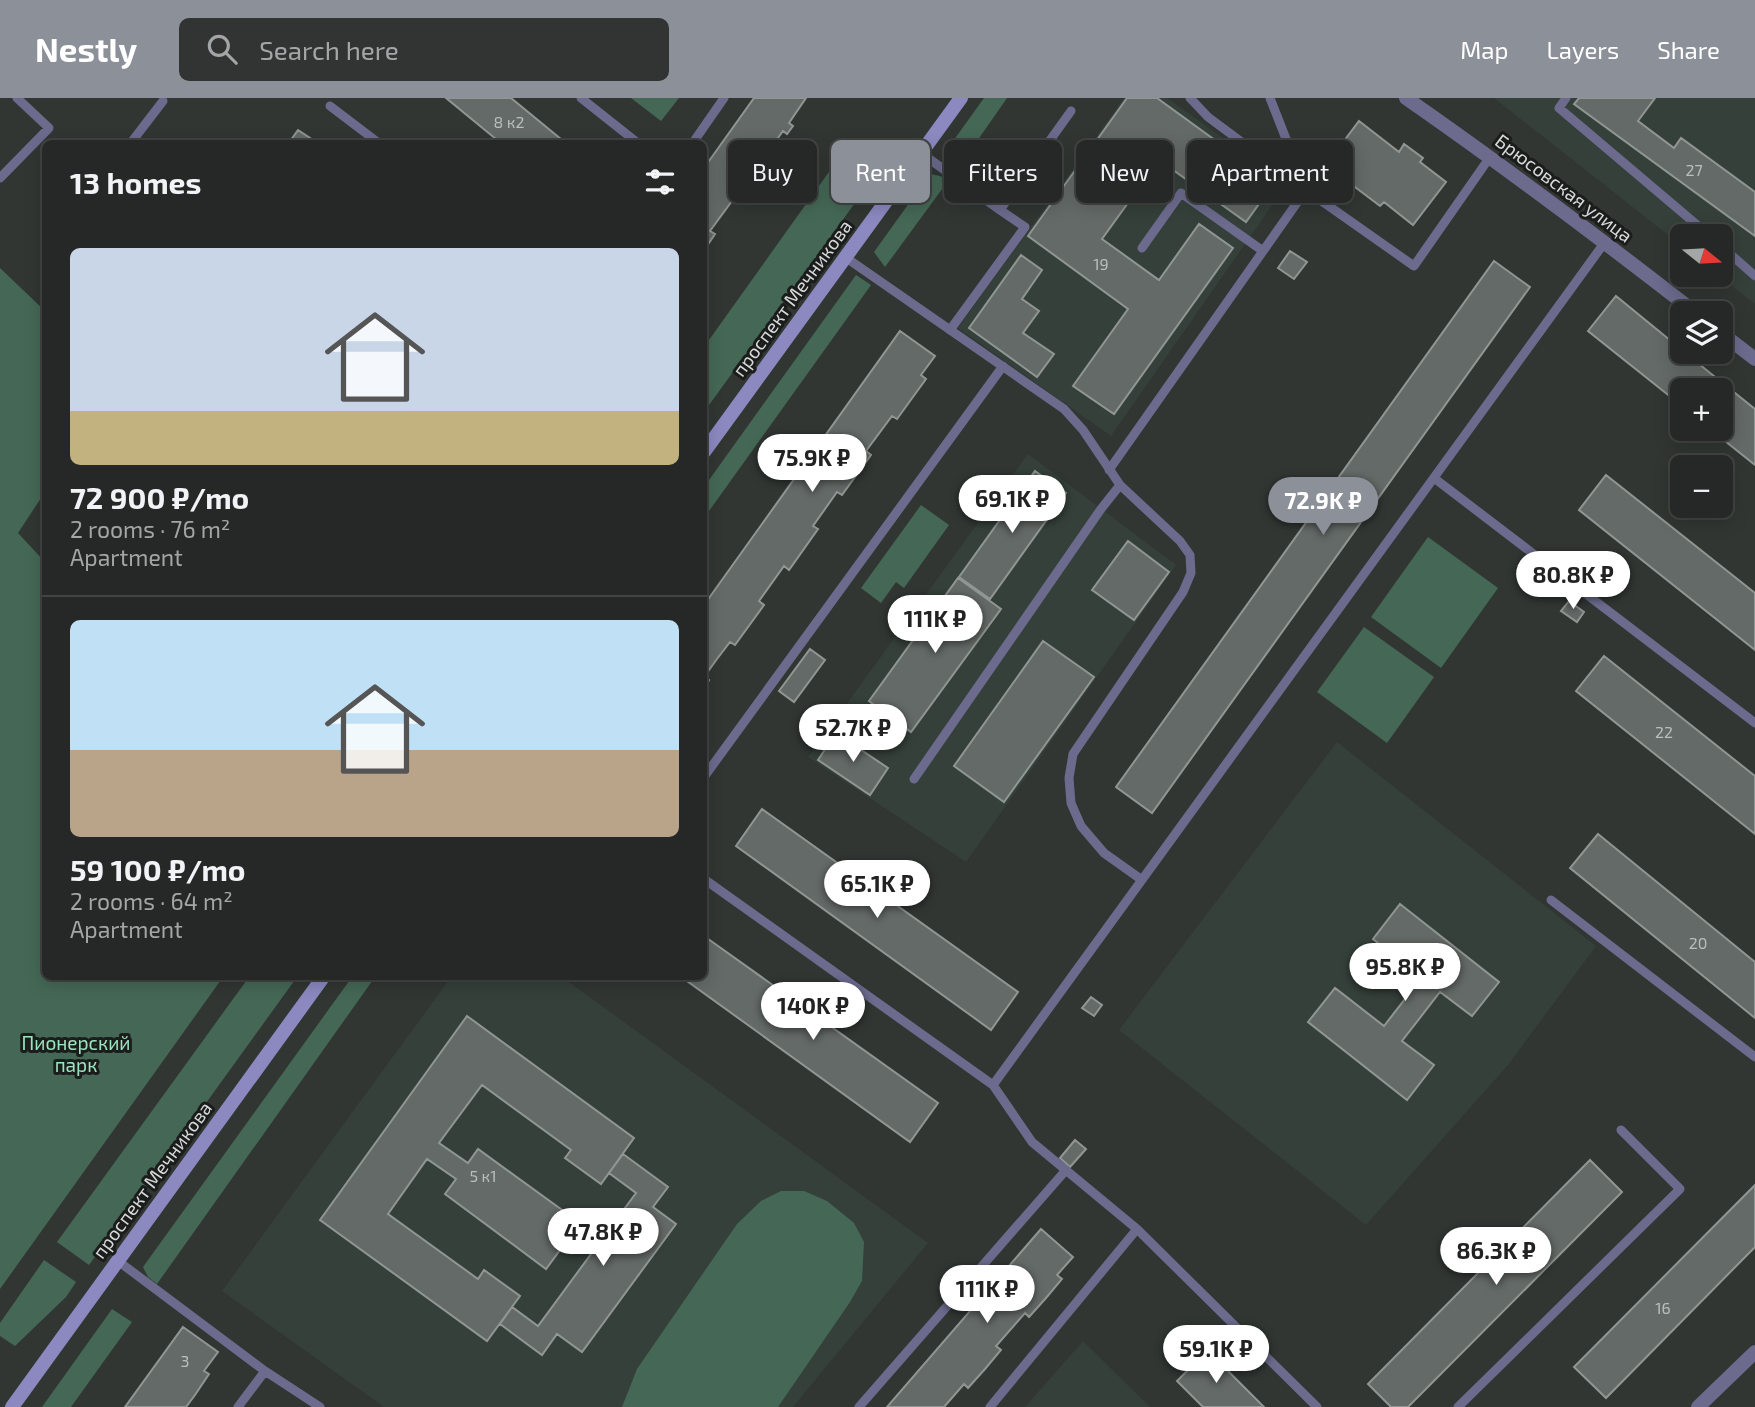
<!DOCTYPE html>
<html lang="en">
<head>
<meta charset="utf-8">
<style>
  :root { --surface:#252826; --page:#313432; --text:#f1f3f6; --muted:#a3a6a7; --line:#424443; --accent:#8c9099 }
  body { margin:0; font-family:"Exo 2",sans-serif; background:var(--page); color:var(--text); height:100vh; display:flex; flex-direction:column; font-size:26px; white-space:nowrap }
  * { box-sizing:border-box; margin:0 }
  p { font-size:23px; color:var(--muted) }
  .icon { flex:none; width:38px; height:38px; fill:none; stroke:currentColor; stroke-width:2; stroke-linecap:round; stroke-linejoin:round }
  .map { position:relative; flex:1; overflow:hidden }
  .drawer { position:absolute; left:42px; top:42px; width:665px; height:840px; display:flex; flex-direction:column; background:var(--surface); border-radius:10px; box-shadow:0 4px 18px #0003,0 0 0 2px var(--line) }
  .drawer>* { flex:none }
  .top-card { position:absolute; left:728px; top:42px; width:665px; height:63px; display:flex; gap:14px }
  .needle { width:46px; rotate:108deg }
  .buttons { position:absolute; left:1670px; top:126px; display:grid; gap:14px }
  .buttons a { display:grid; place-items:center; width:63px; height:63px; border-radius:10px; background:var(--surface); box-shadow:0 4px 18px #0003,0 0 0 2px var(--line); font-size:35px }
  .price { position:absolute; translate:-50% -60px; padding:0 16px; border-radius:24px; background:#fff; color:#222; font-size:23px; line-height:46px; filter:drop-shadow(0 2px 4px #0008) }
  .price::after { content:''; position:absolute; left:50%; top:42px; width:21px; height:16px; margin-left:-10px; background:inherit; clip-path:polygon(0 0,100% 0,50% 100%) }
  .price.active { background:var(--accent); color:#fff }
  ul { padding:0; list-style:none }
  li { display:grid; align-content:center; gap:14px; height:371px; padding:0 28px }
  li+li { border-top:2px solid var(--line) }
  li span { display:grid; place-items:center; height:217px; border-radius:10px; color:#555 }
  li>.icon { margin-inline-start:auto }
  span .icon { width:126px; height:126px; fill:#fffc; stroke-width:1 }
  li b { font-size:30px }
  h2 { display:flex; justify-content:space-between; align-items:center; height:84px; padding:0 28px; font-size:30px }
  .chip { padding:0 24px; border-radius:10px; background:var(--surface); box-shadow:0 4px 18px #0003,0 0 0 2px var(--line); font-size:24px; line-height:63px }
  .chip.active { background:var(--accent); color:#fff }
  header { display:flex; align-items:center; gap:42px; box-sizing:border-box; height:98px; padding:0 35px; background:var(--accent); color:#fff }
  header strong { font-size:33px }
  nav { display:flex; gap:38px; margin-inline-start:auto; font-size:24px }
  .search { width:490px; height:63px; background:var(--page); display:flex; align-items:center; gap:18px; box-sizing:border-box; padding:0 24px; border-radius:10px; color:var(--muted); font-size:26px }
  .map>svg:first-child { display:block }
</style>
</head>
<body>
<header>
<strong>Nestly</strong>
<div class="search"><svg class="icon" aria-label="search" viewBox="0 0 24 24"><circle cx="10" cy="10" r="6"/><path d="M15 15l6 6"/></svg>Search here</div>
<nav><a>Map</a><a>Layers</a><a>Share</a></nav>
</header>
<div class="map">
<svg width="1755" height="1309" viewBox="0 0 1755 1309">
  <rect width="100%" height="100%" fill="#313633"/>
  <path fill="#35403a" d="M 1124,0 L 1167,0 L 1287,86 L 1111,338 L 958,230 Z
    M 1494,0 L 1755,0 L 1755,206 L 1718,177 L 1720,177 L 1720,138 L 1682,138 L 1682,148 Z
    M 1028,356 L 1176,467 L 966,764 L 808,659 Z
    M 1337,644 L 1596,848 L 1508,967 L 1366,1127 L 1119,932 Z
    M 451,879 L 562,879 L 928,1145 L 793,1309 L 384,1309 L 222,1193 Z
    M 1083,1243 L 1150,1309 L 1025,1309 Z"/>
  <path fill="#456856" d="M 631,0 L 679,0 L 661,23 Z
    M 984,0 L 1007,0 L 959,69 L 951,63 L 946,53 Z
    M 841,57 L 873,80 L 704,314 L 704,249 Z
    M 930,76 L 940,78 L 948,83 L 885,169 L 874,154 Z
    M 0,170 L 45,213 L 45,394 L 18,435 L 45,464 L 46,878 L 223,879 L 0,1191 Z
    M 856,177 L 871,187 L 704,420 L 704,389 Z
    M 921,407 L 949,427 L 904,490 L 896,484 L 881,505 L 861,490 Z
    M 1428,439 L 1498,490 L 1441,570 L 1371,519 Z
    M 1364,529 L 1434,579 L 1387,645 L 1317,594 Z
    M 249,879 L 297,879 L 89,1167 L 57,1144 Z
    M 352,879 L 375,879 L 157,1186 L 148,1179 L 143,1169 Z
    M 781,1093 L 804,1093 L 827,1103 L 854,1125 L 864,1144 L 862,1183 L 850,1204 L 778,1309 L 622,1309 L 637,1271 L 737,1126 L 761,1103 Z
    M 44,1162 L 76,1184 L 66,1199 L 15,1248 L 0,1238 L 0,1225 Z
    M 112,1211 L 132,1224 L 71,1309 L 42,1309 Z"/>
  <path fill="#646a67" stroke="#909693" stroke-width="2" d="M 446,0 L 511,0 L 567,46 L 502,46 Z
    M 754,0 L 806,0 L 789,25 L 793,28 L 787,36 L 783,33 L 749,80 L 754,83 L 748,91 L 743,88 L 710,133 L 715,136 L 709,145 L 704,142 L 704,70 Z
    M 1127,0 L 1157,0 L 1274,85 L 1246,124 L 1159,62 L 1102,141 L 1159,182 L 1199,126 L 1233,150 L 1114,316 L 1073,288 L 1128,211 L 1028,138 Z
    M 1579,0 L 1655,0 L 1638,23 L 1674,50 L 1681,40 L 1755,94 L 1755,138 L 1574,6 Z
    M 1359,23 L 1399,54 L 1404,46 L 1423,60 L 1420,64 L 1446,84 L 1413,127 L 1384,104 L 1380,108 L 1326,67 Z
    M 298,32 L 316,44 L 317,46 L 288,46 Z
    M 1290,153 L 1307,164 L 1294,181 L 1278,170 Z
    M 1021,157 L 1042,172 L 1022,201 L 1039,213 L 1023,235 L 1054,256 L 1037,279 L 969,230 Z
    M 1494,163 L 1530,189 L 1152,715 L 1116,689 Z
    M 1616,198 L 1682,252 L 1682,254 L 1684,254 L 1755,311 L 1755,367 L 1710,331 L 1720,331 L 1720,292 L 1682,292 L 1682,308 L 1588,233 Z
    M 900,233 L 935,258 L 921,277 L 926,281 L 897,321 L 892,318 L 866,353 L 871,357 L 842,397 L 837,394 L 813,428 L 818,431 L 789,472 L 784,468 L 759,503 L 764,507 L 735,547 L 730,544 L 717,561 L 704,579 L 709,582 L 704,591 L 704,507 Z
    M 1035,373 L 1066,395 L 990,501 L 959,479 Z
    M 1606,377 L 1755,495 L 1755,552 L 1579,412 Z
    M 1128,443 L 1169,474 L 1134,522 L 1092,492 Z
    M 958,480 L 1001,511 L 911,634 L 869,603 Z
    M 1569,503 L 1584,514 L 1577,524 L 1561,513 Z
    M 1043,543 L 1094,579 L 1004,704 L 954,668 Z
    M 810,551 L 825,562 L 794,604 L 779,593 Z
    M 1604,558 L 1755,678 L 1755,736 L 1576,593 Z
    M 836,635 L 888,670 L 870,697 L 818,662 Z
    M 762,711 L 1018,894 L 991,932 L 736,748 Z
    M 1598,736 L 1755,864 L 1755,920 L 1570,770 Z
    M 1400,806 L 1499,884 L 1472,918 L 1440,894 L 1402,943 L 1434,967 L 1407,1002 L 1308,924 L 1335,890 L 1384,928 L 1422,879 L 1373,841 Z
    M 704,838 L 938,1005 L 910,1044 L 680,878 L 704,878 Z
    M 1091,899 L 1102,907 L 1094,918 L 1082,910 Z
    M 467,918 L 634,1040 L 601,1086 L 565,1060 L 571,1052 L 482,987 L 439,1045 L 468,1065 L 478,1051 L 580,1125 L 546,1171 L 445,1096 L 456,1081 L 427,1061 L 388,1116 L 478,1181 L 484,1172 L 520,1198 L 487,1243 L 320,1122 Z
    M 1075,1042 L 1086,1051 L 1070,1069 L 1060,1060 Z
    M 623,1056 L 668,1089 L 653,1109 L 676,1126 L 582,1254 L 557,1236 L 542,1257 L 500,1226 L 512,1209 L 538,1228 L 636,1095 L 609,1075 Z
    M 1590,1062 L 1622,1094 L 1408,1309 L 1391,1309 L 1368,1286 Z
    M 1755,1087 L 1755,1149 L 1606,1300 L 1574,1269 Z
    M 1041,1131 L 1073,1159 L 1057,1177 L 1062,1181 L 1046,1200 L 1029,1219 L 1025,1215 L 996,1248 L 1001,1252 L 985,1271 L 968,1290 L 964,1286 L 944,1309 L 887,1309 Z
    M 183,1229 L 218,1254 L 204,1273 L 209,1276 L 195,1297 L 186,1309 L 125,1309 Z
    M 1208,1252 L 1223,1268 L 1264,1309 L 1203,1309 L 1177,1283 Z"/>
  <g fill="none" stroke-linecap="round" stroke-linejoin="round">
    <path stroke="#6c6b8e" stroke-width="9" d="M 581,0 L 639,46
      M 1190,0 L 1208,19 L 1306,92 L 1270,0
      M 1566,0 L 1559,10 L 1710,138
      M 330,8 L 380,46
      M 130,46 L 163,3
      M 692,46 L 724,0
      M 921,55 L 1000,112 L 1071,13
      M 0,80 L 49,30 L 17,0
      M 1720,147 L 1755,178
      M 1142,150 L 1181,95 L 1263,153
      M 845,159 L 1064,311 L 1083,332 L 1120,387 L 1180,443 L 1190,457 L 1191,475 L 1183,494 L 1073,656 L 1069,680 L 1071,705 L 1081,728 L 1104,755 L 1142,782
      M 950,232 L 1025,129 L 1000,112
      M 1109,372 L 1306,92 L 1414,168 L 1490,59
      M 1434,380 L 1755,625
      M 704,679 L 1003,268
      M 914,681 L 1101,411 L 1120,387
      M 704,781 L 993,987 L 1032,1044 L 1137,1131 L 1317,1309
      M 1551,802 L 1755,959
      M 993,987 L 1605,144
      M 118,1163 L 265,1273 L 320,1309
      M 238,1309 L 265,1273
      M 859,1309 L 1066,1072
      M 990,1309 L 1137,1131
      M 1458,1309 L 1680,1091 L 1621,1032"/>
    <path stroke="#6c6b8e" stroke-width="14" d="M 1406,0 C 1505,69 1601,141 1696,215
      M 1720,234 L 1755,261
      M 1698,1309 L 1755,1254"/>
    <path stroke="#8b89c0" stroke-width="14" d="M 704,354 L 961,0
      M 12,1309 L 324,878"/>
  </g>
  <g text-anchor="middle" stroke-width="6" stroke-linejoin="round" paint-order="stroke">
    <g font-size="16" fill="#babebc">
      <text x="509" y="30">8 к2</text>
      <text x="1694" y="78">27</text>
      <text x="1101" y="172">19</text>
      <text x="1664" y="640">22</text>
      <text x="1698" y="851">20</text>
      <text x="483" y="1084">5 к1</text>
      <text x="1663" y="1216">16</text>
      <text x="185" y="1269">3</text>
    </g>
    <g font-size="19" fill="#d6dad8" stroke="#1a1d1b">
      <text transform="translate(1564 90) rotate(37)" y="7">Брюсовская улица</text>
      <text transform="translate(792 200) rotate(-54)" y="7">проспект Мечникова</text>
      <text transform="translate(152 1082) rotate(-54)" y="7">проспект Мечникова</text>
    </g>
    <g font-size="19" fill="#9ae5bf" stroke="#1a1d1b">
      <text x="76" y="952">Пионерский<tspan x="76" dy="22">парк</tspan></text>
    </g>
  </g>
</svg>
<div class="buttons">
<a><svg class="needle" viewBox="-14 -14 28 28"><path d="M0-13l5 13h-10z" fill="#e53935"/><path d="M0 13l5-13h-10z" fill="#a3a6a7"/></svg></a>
<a><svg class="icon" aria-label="layers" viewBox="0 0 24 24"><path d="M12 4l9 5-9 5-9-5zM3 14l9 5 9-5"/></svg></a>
<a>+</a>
<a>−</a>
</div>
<b class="price" style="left:812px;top:396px">75.9K ₽</b>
<b class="price" style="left:1012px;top:437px">69.1K ₽</b>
<b class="price active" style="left:1323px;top:439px">72.9K ₽</b>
<b class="price" style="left:1573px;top:513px">80.8K ₽</b>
<b class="price" style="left:935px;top:557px">111K ₽</b>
<b class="price" style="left:853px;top:666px">52.7K ₽</b>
<b class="price" style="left:877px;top:822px">65.1K ₽</b>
<b class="price" style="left:1405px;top:905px">95.8K ₽</b>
<b class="price" style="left:813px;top:944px">140K ₽</b>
<b class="price" style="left:603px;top:1170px">47.8K ₽</b>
<b class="price" style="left:1496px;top:1189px">86.3K ₽</b>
<b class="price" style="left:987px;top:1227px">111K ₽</b>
<b class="price" style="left:1216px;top:1287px">59.1K ₽</b>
<div class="top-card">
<a class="chip">Buy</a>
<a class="chip active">Rent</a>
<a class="chip">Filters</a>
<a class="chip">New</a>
<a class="chip">Apartment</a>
</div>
<section class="drawer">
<h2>13 homes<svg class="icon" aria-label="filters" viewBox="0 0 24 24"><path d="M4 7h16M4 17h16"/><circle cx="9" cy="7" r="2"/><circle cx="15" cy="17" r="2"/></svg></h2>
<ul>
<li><span style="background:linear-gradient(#c9d6e8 75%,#c2b280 0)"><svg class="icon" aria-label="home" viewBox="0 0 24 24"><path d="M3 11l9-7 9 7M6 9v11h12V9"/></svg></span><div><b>72 900 ₽/mo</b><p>2 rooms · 76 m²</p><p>Apartment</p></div></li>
<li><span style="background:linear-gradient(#bfe0f5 60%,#b9a48a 0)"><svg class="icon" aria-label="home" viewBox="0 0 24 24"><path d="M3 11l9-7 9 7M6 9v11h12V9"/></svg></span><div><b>59 100 ₽/mo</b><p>2 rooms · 64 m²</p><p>Apartment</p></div></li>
</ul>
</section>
</div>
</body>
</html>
